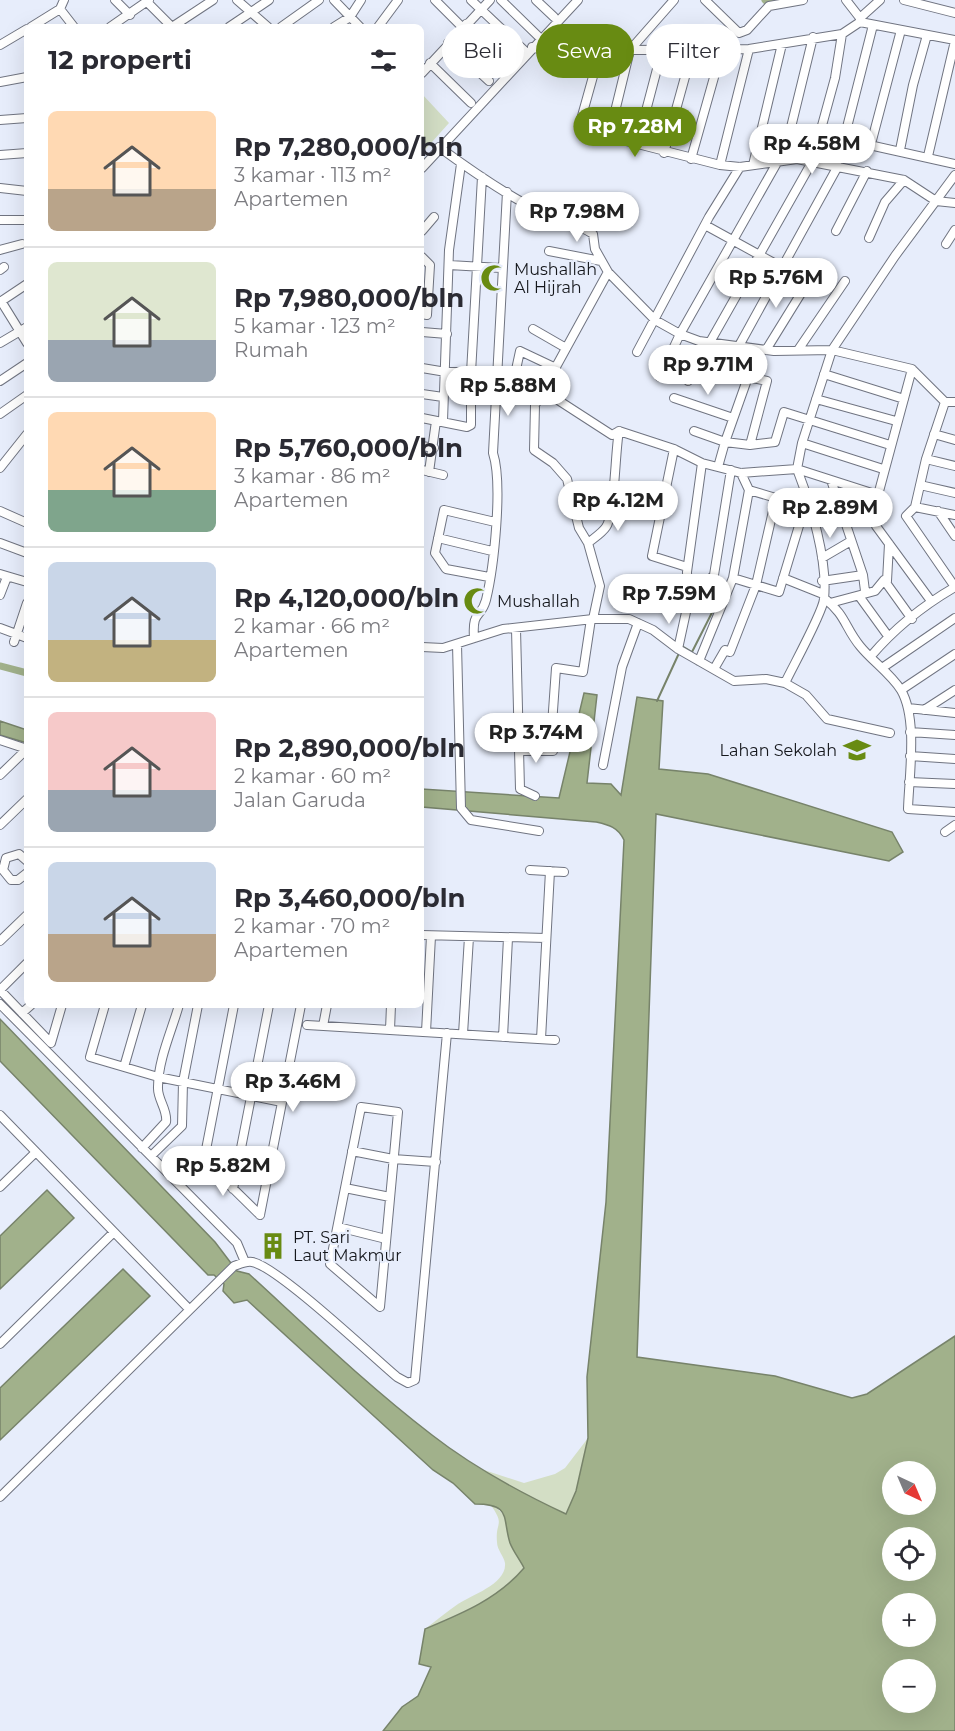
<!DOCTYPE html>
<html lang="id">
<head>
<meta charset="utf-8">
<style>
  :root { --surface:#fff; --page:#f7f7f7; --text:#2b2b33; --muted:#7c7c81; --line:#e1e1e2; --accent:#688b12 }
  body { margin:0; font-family:Montserrat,sans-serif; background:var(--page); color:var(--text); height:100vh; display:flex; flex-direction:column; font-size:22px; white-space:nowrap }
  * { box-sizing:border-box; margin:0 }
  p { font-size:20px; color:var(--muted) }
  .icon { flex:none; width:33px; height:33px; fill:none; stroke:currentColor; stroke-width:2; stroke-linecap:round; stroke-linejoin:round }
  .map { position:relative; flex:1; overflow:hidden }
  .drawer { position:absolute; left:24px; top:24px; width:400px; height:984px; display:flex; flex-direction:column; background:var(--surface); border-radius:9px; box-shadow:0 6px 24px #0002 }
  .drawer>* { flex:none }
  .guide { position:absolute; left:442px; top:24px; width:422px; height:54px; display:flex; gap:12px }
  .needle { width:39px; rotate:136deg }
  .tools { position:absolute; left:882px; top:1461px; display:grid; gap:12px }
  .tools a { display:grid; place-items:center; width:54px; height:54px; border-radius:50%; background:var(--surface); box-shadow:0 6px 24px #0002; font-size:30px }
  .price { position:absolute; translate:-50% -51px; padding:0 14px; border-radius:21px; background:#fff; color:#222; font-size:20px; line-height:39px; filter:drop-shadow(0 2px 3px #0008) }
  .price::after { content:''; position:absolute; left:50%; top:36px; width:18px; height:14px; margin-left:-9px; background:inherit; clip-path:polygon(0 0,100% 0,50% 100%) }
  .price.active { background:var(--accent); color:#fff }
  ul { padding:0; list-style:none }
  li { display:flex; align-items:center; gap:18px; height:150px; padding:0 24px }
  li+li { border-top:2px solid var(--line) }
  li span { display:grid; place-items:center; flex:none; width:168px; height:120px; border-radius:9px; color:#555 }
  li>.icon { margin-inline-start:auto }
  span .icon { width:72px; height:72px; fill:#fffc; stroke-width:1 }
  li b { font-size:26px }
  h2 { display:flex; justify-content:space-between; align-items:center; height:72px; padding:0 24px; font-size:26px }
  .chip { padding:0 21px; border-radius:27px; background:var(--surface); box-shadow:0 6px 24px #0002; font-size:21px; line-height:54px }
  .chip.active { background:var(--accent); color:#fff }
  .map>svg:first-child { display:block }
</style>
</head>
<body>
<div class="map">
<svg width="955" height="1731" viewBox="0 0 955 1731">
  <rect width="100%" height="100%" fill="#e7edfb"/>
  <path fill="#d3dec5" d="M 422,94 L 449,123 L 422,153 Z
    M 588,1438 L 576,1491 L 566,1514 L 515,1490 L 481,1469 L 524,1483 L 555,1474 L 565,1468 Z
    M 490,1504 C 510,1516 505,1521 510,1541 C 512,1550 520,1560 525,1568 C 499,1599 461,1613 425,1629 C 436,1621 446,1612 458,1604 C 471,1595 507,1584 505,1563 C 504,1556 497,1550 497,1542 C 495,1521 506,1526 490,1504 Z"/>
  <path fill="#a1b18b" stroke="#77836a" stroke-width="1.5" fill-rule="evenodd" d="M 584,693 L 597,695 L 587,783 L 611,784 L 621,795 L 637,697 L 663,701 L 659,769 L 708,774 L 892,832 L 903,852 L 889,861 L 656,814 L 637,1357 L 775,1376 L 852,1398 L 867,1394 L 955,1336 L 955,1731 L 383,1731 L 402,1707 L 418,1696 L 431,1667 L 419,1664 L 425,1629 C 461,1614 498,1599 524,1568 C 520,1560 513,1551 510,1543 C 502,1518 512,1504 475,1504 L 453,1483 L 433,1470 L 247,1300 L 234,1303 L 223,1291 L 224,1284 L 214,1275 L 208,1275 L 0,1061 L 0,1019 L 215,1242 L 237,1271 L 249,1274 C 309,1329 367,1385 432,1435 C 473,1467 519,1492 566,1514 L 576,1491 L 588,1438 L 587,1377 L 606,1202 L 624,840 C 618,827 609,825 596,822 L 422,807 L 422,789 L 559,798 ZM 892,1472 L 926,1472 L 926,1504 L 892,1504 ZM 892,1538 L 926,1538 L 926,1570 L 892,1570 ZM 892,1604 L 926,1604 L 926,1636 L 892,1636 ZM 892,1670 L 926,1670 L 926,1702 L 892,1702 Z
    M 0,721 L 27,730 L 27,743 L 0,735 Z
    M 47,1190 L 74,1218 L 0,1289 L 0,1236 Z
    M 123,1269 L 150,1296 L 0,1440 L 0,1388 Z"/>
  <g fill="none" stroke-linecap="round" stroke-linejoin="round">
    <path stroke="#77836a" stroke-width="2" d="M 682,646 L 692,652 L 727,583
      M 657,701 L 680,651"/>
    <path stroke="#a1b18b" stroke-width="7" d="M 765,0 L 768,3 L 772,0
      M 0,666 L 27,673"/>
    <defs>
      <path id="minor" d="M 64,0 L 60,9 L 74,27
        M 115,0 L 130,15
        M 237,0 L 268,27
        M 334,0 L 360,27
        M 435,0 L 462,27
        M 471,0 L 527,53
        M 501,0 L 538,36
        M 536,0 L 554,17
        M 705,0 L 739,33 L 747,30 L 769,6 L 803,0
        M 846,0 L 860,18
        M 904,0 L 955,13
        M 147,2 L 172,27
        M 860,22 L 955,40
        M 466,24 L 506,62
        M 31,27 L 60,9
        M 110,27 L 149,0
        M 172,27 L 213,0
        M 229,27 L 269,0
        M 281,27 L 319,0
        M 334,27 L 350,17 L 361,0
        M 378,27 L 398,0
        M 448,43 L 489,81
        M 0,45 L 27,29
        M 532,47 L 559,55 L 599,55 L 630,50 L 749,49 L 842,34 L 860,22 L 860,18 L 880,0
        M 599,55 L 580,123 L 583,130 L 720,165 L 740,167 L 797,159 L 904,180 L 936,201 L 955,203
        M 430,63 L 471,103
        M 422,73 L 490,0
        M 0,82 L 27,77
        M 0,120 L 27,118
        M 820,134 L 955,164
        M 609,136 L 630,50 L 674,0
        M 844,139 L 873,25
        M 871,144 L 901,30
        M 637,145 L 662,50
        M 439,147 C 469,169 500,191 533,208 C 553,218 575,222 593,234 L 595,249 L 608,272 L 655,320 L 680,334 L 699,341 L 774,351 L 832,350 L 912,369 L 945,402 L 955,402
        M 900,150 L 913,85 L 927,35
        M 664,153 L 693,48
        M 0,155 L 27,153
        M 928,156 L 955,41
        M 691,159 L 722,49
        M 783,160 L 813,37
        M 720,165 L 749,49
        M 753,165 L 782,44
        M 422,168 L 578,0
        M 0,188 L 27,191
        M 0,220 L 27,220
        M 705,225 L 783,268
        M 422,231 L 434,217
        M 836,231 L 867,171
        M 869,238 L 885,202 L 904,180
        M 946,244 L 955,230
        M 0,250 L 22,244
        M 549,251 L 601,261
        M 422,257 L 430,265 L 427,315 L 422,314
        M 449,265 L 501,268
        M 0,270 L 4,267
        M 1,301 L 27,343
        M 0,302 L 27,284
        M 533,329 L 566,348
        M 422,332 L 447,334
        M 0,343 L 27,327
        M 740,344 L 838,166
        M 766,350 L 808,282
        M 798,350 L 845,281
        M 637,352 L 709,217 L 740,167
        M 422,368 L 446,372 L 497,372
        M 824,374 L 904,399
        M 660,377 L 680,334 L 778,161
        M 514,379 L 520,351 L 556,368
        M 0,381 L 27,363
        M 688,381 L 812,162 L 835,78 L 842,34
        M 544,391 L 612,435 L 619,431
        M 422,394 L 443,397
        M 674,398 L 733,418
        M 816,399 L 896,421
        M 945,402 L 926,459 L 915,507 L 906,516 L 955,587
        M 0,414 L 27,395
        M 422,418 L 467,427 L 471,425 L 471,373 L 482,177
        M 443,421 L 449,250 L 461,164
        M 619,431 L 674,449 L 702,463 L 741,473 L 797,469 L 878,495 L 912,369
        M 694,431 L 725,442 L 748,377 L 767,381 L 750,445
        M 934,434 L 955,440
        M 802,443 L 883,469
        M 422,446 L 434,448
        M 674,449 L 652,556 L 687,567
        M 926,459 L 955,466
        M 718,467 L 725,442 L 750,445 L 775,442 L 784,412 L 890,445
        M 0,468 L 27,434
        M 797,469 L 802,443 L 832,350 L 895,256 L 955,175
        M 422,470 L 443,475
        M 429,472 L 436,421
        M 741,473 L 749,490 L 803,506
        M 831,480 L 863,575 L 865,591
        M 920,485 L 955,493
        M 878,495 L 876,526 L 931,601
        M 915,507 L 955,515
        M 0,511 L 27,523
        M 938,511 L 955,536
        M 438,538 L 492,551
        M 0,543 L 27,553
        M 588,543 L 579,528 L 567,479 L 553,463 L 534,450 L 535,405 L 608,272
        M 889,544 L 887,581 L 884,580 L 912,619
        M 822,558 L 851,541
        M 0,574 L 27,582
        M 489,577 L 446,569 L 435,553 L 444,510 L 495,522
        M 733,578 L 779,592 L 808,496
        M 783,578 L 823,594
        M 822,581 L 863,575
        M 0,595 L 7,577
        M 859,596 L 888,636
        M 824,598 C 846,615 845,628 860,646 C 872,661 890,673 901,690 C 918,719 909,776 908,809 L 955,812
        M 688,603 L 714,575 L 731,470
        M 830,603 L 875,591 L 884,580
        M 593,619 L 600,586 L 588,543 C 594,538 602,533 606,527 C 615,515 615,451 619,431
        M 0,628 L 27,638
        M 516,629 L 520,789 L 535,796
        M 474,638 C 472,609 481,619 486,600 C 494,567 503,484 493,453 L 507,192
        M 14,642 L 27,603
        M 457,644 L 461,808 L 471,820 L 539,831
        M 422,647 L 443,648 L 503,629 L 593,619 L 629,619 L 653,630 L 678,649 L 734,681 L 766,679 L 785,683 L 806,695 L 827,719 L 890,733
        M 678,649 L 688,603 L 687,572 L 702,463
        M 871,656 C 894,629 924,605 955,587
        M 699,661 L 733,578 L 749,490
        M 882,668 L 955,618
        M 714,669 L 725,650 L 730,652 L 756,585 L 776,498
        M 785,683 C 793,666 823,612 824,599 C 828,560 811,505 797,469
        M 901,690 L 955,654
        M 908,708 L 955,713
        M 924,710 L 955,690
        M 910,732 L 955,735
        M 566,734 L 558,733 L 552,725 L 556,668 L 583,672 L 591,619
        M 0,740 L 27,749
        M 520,751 L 553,751
        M 910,756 L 955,759
        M 603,765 L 622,667 L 638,623
        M 0,775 L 27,749
        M 909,782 L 955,784
        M 0,825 L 27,799
        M 945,832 L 955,825
        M 27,861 L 19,854 L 6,858 L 3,870 L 11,880 L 18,880 L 27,873
        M 530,870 L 564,872
        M 422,935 L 546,938
        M 0,941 L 27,915
        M 0,990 L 51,1043 L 62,1005
        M 0,990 L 27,963
        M 0,1004 L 237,1243 L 245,1262
        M 105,1005 L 90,1057 L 158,1077 L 282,1102
        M 234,1005 L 204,1160 L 260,1215
        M 22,1013 L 31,1005
        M 307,1025 L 555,1040
        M 323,1026 L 327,1005
        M 390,1030 L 391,1005
        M 426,1032 L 431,936
        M 463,1034 L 469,937
        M 503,1037 L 508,938
        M 541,1039 L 550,871
        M 124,1067 L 142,1005
        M 361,1107 L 398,1112 L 380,1307 L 330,1264 Z
        M 0,1115 L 189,1309
        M 142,1148 L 166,1122 C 168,1110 157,1099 158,1087 C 158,1060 172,1030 179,1005
        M 352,1151 L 393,1159 L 436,1162
        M 151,1156 L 182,1126 L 183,1082 L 198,1005
        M 0,1187 L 35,1153
        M 345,1188 L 390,1197
        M 233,1189 L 269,1005
        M 260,1215 L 301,1005
        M 338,1227 L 386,1239
        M 0,1344 L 114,1232
        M 0,1497 L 234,1266 C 240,1264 246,1261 252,1262 C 277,1266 372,1356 397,1377 L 408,1383 L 415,1380 L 447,1033"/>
    </defs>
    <use href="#minor" stroke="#707481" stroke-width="10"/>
    <use href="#minor" stroke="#fff" stroke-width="8"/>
  </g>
  <defs>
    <symbol id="mosque-bare" viewBox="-9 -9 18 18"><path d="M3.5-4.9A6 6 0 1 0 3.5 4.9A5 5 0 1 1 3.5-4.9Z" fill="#688b12" stroke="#e7edfb" stroke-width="2.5" paint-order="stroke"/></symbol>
    <symbol id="school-bare" viewBox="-9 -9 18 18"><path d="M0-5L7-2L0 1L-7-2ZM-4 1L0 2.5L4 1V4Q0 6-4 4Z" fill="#688b12" stroke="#e7edfb" stroke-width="2.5" paint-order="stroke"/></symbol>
    <symbol id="building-bare" viewBox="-9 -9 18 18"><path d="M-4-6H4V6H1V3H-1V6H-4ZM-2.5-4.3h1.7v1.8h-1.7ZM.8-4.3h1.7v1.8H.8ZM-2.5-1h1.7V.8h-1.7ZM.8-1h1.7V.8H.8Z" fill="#688b12" stroke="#e7edfb" stroke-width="2.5" paint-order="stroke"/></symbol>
  </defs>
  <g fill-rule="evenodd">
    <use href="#mosque-bare" x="475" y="259" width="38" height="38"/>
    <use href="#mosque-bare" x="458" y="582" width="38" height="38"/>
    <use href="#school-bare" x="838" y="731" width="38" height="38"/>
    <use href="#building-bare" x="254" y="1227" width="38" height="38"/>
  </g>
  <g text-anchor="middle" stroke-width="4.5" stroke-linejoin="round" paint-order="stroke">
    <g font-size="16" fill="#15171c" stroke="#e7edfb" text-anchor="start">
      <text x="514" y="275">Mushallah<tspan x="514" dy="18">Al Hijrah</tspan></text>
      <text x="497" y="607">Mushallah</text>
      <text x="837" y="756" text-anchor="end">Lahan Sekolah</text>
      <text x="293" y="1243">PT. Sari<tspan x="293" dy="18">Laut Makmur</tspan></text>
    </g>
  </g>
</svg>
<div class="tools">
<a><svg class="needle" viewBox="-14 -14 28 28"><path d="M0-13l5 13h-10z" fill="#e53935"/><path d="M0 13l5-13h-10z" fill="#7c7c81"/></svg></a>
<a><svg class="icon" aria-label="locate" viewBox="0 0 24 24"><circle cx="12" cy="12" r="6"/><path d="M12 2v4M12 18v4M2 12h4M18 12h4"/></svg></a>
<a>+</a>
<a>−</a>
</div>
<b class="price active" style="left:635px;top:158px">Rp 7.28M</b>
<b class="price" style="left:812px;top:175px">Rp 4.58M</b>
<b class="price" style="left:577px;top:243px">Rp 7.98M</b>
<b class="price" style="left:776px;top:309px">Rp 5.76M</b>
<b class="price" style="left:708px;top:396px">Rp 9.71M</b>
<b class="price" style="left:508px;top:417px">Rp 5.88M</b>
<b class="price" style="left:618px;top:532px">Rp 4.12M</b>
<b class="price" style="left:830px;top:539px">Rp 2.89M</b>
<b class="price" style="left:669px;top:625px">Rp 7.59M</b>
<b class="price" style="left:536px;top:764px">Rp 3.74M</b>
<b class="price" style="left:293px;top:1113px">Rp 3.46M</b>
<b class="price" style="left:223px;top:1197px">Rp 5.82M</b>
<div class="guide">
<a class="chip">Beli</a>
<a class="chip active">Sewa</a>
<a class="chip">Filter</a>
</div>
<section class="drawer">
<h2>12 properti<svg class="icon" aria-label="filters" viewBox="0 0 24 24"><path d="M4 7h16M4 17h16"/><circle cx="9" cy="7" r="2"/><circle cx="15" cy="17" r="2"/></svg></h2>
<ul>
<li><span style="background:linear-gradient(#ffd9b3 65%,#b9a48a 0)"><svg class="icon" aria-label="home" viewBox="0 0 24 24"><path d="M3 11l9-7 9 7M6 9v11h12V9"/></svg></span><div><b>Rp 7,280,000/bln</b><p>3 kamar · 113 m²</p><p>Apartemen</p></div></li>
<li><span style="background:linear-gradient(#dfe7d0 65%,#9aa5b1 0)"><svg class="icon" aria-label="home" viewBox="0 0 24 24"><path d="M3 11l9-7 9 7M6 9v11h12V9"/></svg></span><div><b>Rp 7,980,000/bln</b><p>5 kamar · 123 m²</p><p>Rumah</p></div></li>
<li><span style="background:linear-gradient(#ffd9b3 65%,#7fa58c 0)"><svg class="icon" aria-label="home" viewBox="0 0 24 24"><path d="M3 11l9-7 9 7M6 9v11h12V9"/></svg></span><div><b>Rp 5,760,000/bln</b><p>3 kamar · 86 m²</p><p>Apartemen</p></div></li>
<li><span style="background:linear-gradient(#c9d6e8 65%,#c2b280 0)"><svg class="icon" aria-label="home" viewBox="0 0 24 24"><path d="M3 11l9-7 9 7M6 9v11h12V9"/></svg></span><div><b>Rp 4,120,000/bln</b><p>2 kamar · 66 m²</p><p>Apartemen</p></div></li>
<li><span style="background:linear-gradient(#f6c9c9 65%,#9aa5b1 0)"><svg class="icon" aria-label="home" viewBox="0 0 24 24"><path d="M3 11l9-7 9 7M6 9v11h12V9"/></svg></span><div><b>Rp 2,890,000/bln</b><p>2 kamar · 60 m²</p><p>Jalan Garuda</p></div></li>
<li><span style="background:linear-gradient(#c9d6e8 60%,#b9a48a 0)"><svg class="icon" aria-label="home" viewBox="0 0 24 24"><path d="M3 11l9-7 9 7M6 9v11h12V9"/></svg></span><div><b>Rp 3,460,000/bln</b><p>2 kamar · 70 m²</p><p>Apartemen</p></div></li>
</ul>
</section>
</div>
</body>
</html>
